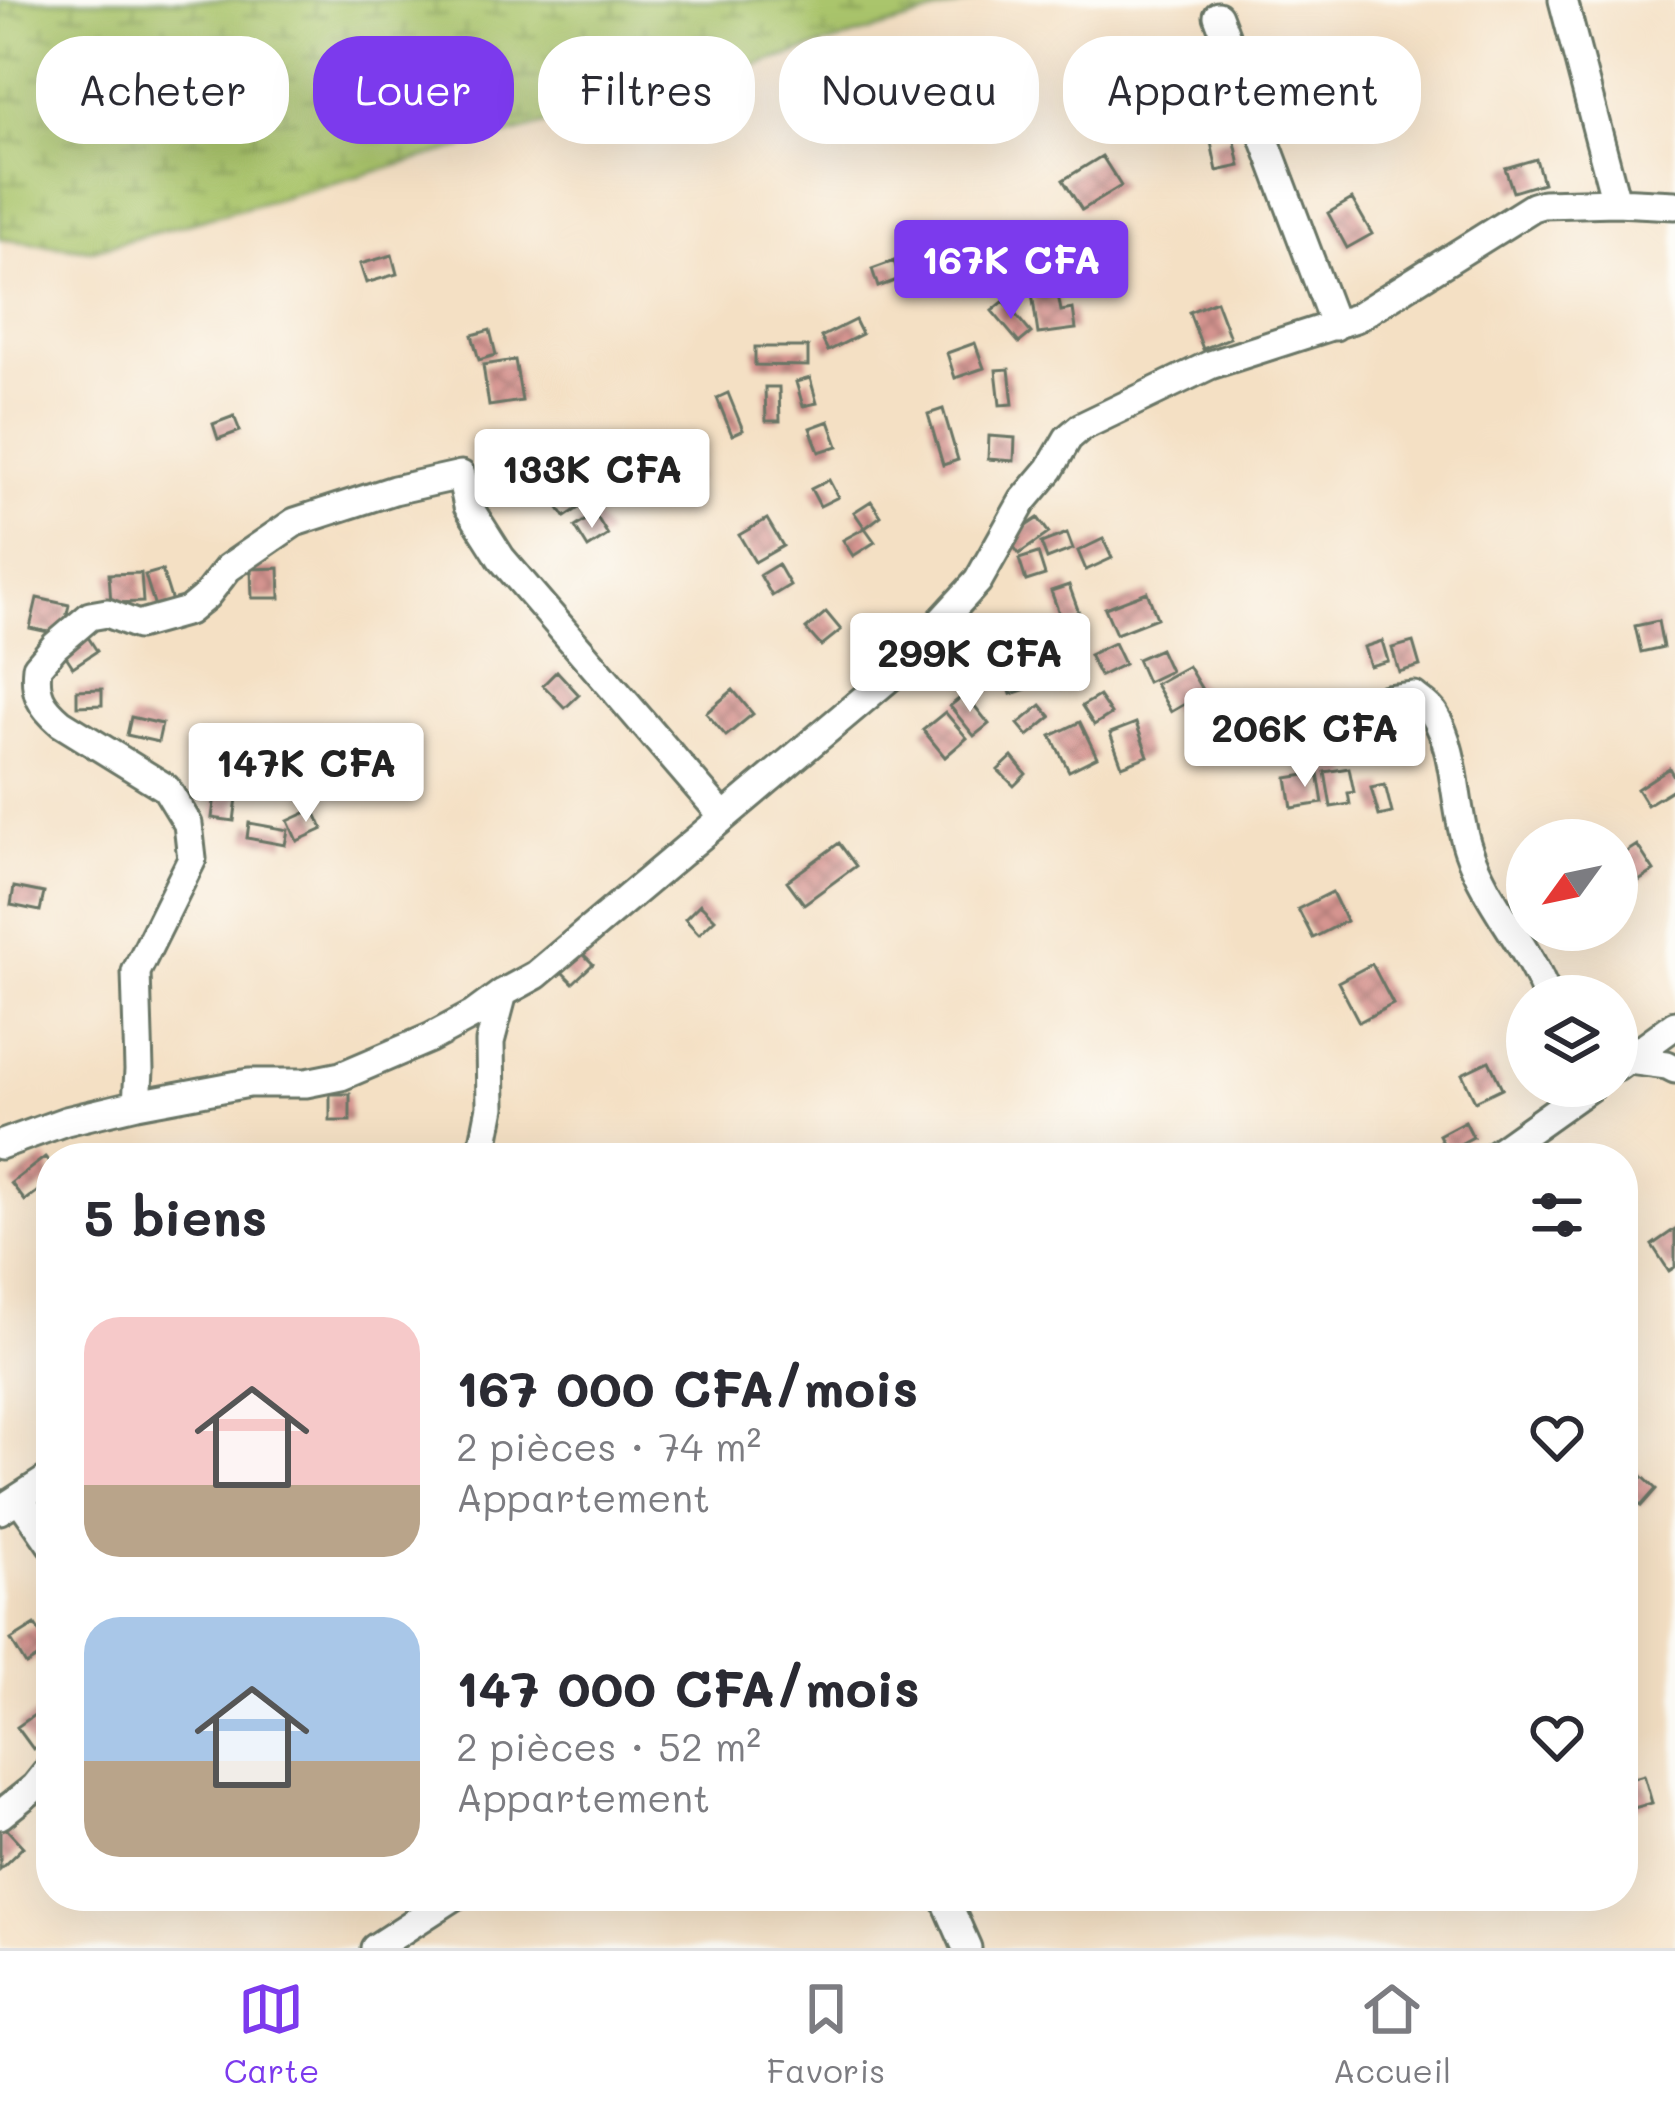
<!DOCTYPE html>
<html lang="fr">
<head>
<meta charset="utf-8">
<style>
  :root { --surface:#fff; --page:#f2f2f3; --text:#2b2b33; --muted:#7c7c81; --line:#e1e1e2; --accent:#7c3aed }
  body { margin:0; font-family:Mali,sans-serif; background:var(--page); color:var(--text); height:100vh; display:flex; flex-direction:column; font-size:45px; white-space:nowrap }
  * { box-sizing:border-box; margin:0 }
  p { font-size:39px; color:var(--muted) }
  .icon { flex:none; width:66px; height:66px; fill:none; stroke:currentColor; stroke-width:2; stroke-linecap:round; stroke-linejoin:round }
  .map { position:relative; flex:1; overflow:hidden }
  .details { position:absolute; left:36px; top:1143px; width:1602px; height:768px; display:flex; flex-direction:column; background:var(--surface); border-radius:48px; box-shadow:0 12px 48px #0002 }
  .details>* { flex:none }
  .hud { position:absolute; left:36px; top:36px; width:1605px; height:108px; display:flex; gap:24px }
  .needle { width:78px; rotate:237deg }
  .tools { position:absolute; left:1506px; top:819px; display:grid; gap:24px }
  .tools a { display:grid; place-items:center; width:132px; height:132px; border-radius:50%; background:var(--surface); box-shadow:0 12px 48px #0002; font-size:60px }
  .price { position:absolute; translate:-50% -102px; padding:0 27px; border-radius:12px; background:#fff; color:#222; font-size:39px; line-height:78px; filter:drop-shadow(0 3px 6px #0008) }
  .price::after { content:''; position:absolute; left:50%; top:72px; width:36px; height:27px; margin-left:-18px; background:inherit; clip-path:polygon(0 0,100% 0,50% 100%) }
  .price.on { background:var(--accent); color:#fff }
  ul { padding:0; list-style:none }
  li { display:flex; align-items:center; gap:36px; height:300px; padding:0 48px }
  li span { display:grid; place-items:center; flex:none; width:336px; height:240px; border-radius:36px; color:#555 }
  li>.icon { margin-inline-start:auto }
  span .icon { width:144px; height:144px; fill:#fffc; stroke-width:1 }
  li b { font-size:51px }
  h2 { display:flex; justify-content:space-between; align-items:center; height:144px; padding:0 48px; font-size:51px }
  .tag { padding:0 42px; border-radius:48px; background:var(--surface); box-shadow:0 12px 48px #0002; font-size:42px; line-height:108px }
  .tag.on { background:var(--accent); color:#fff }
  .tabs { display:flex; justify-content:space-around; align-items:center; height:168px; border-top:3px solid var(--line); background:var(--surface); font-size:33px; color:var(--muted) }
  .tabs a { display:grid; justify-items:center; gap:6px }
  .tabs .on { color:var(--accent) }
  .map>svg:first-child { display:block }
</style>
</head>
<body>
<div class="map">
<svg width="1675" height="1948" viewBox="0 0 1675 1948">
  <defs>
    <pattern id="wetland-marsh" width="20" height="14" patternUnits="userSpaceOnUse" patternTransform="scale(3)"><rect width="20" height="14" fill="#aac56c"/><path d="M1 5h8M5 5V1M11 12h8M15 12V8" fill="none" stroke="#8aa15a"/></pattern>
    <pattern id="building-cross-hatch" width="8" height="8" patternUnits="userSpaceOnUse" patternTransform="scale(3)"><rect width="8" height="8" fill="#d59490"/><path d="M0 0l8 8M0 8l8-8" fill="none" stroke="#ac7a76"/></pattern>
  </defs>
  <rect width="100%" height="100%" fill="#fdfcf7"/>
  <filter id="ink" filterUnits="userSpaceOnUse"><feTurbulence type="fractalNoise" baseFrequency=".00833" numOctaves="2"/><feDisplacementMap in="SourceGraphic" scale="24" xChannelSelector="R" yChannelSelector="G"/><feConvolveMatrix kernelMatrix="1 2 1 2 8 2 1 2 1" color-interpolation-filters="sRGB"/></filter>
  <filter id="wash" filterUnits="userSpaceOnUse"><feTurbulence type="fractalNoise" baseFrequency=".004" numOctaves="4" result="noise"/><feDisplacementMap in="SourceGraphic" scale="48" xChannelSelector="R" yChannelSelector="G"/><feGaussianBlur stdDeviation="2.7" result="paint"/><feColorMatrix in="noise" values="0 0 0 0 0 0 0 0 0 0 0 0 0 0 0 0 0 1.4 0 .05"/><feComposite in="paint" operator="in"/></filter>
  <g filter="url(#wash)">
    <rect width="100%" height="100%" fill="#f4e0c4"/>
    <path fill="url(#wetland-marsh)" stroke="#648150" stroke-width="3" d="M 0,0 L 978,0 L 691,84 L 92,250 L 0,239 Z"/>
    <g id="blocks">
      <path fill="url(#building-cross-hatch)" d="M 1234,137 L 1240,166 L 1217,171 L 1211,142 Z
        M 1102,156 L 1121,186 L 1082,210 L 1063,180 Z
        M 1536,159 L 1543,183 L 1513,192 L 1505,168 Z
        M 1352,199 L 1372,234 L 1347,248 L 1328,213 Z
        M 1029,237 L 1031,268 L 995,270 L 993,238 Z
        M 392,255 L 397,274 L 366,283 L 360,264 Z
        M 894,261 L 900,279 L 878,287 L 872,269 Z
        M 1057,289 L 1061,311 L 1073,309 L 1076,329 L 1038,334 L 1032,293 Z
        M 1004,301 L 1031,333 L 1019,343 L 992,311 Z
        M 1216,301 L 1230,338 L 1203,349 L 1189,312 Z
        M 855,320 L 862,334 L 828,351 L 821,337 Z
        M 490,330 L 496,355 L 479,360 L 472,335 Z
        M 975,343 L 984,368 L 955,378 L 947,353 Z
        M 755,347 L 808,347 L 808,366 L 755,365 Z
        M 515,360 L 522,401 L 489,406 L 483,365 Z
        M 1009,369 L 1013,404 L 1000,405 L 996,370 Z
        M 810,378 L 817,403 L 803,406 L 796,382 Z
        M 765,387 L 779,387 L 780,421 L 766,421 Z
        M 728,393 L 743,430 L 732,435 L 717,398 Z
        M 943,409 L 958,460 L 943,465 L 928,414 Z
        M 234,416 L 240,431 L 218,439 L 213,424 Z
        M 829,421 L 838,446 L 819,452 L 810,428 Z
        M 989,436 L 1015,438 L 1014,461 L 988,459 Z
        M 696,464 L 697,480 L 671,481 L 670,465 Z
        M 583,478 L 595,497 L 565,517 L 552,498 Z
        M 829,480 L 838,497 L 820,506 L 811,489 Z
        M 871,501 L 881,516 L 865,528 L 854,512 Z
        M 595,514 L 608,535 L 588,548 L 575,527 Z
        M 1038,518 L 1049,533 L 1019,554 L 1008,538 Z
        M 767,519 L 783,546 L 755,562 L 739,535 Z
        M 865,528 L 875,542 L 853,556 L 843,540 Z
        M 1067,533 L 1073,549 L 1047,559 L 1041,543 Z
        M 1103,539 L 1112,558 L 1086,570 L 1078,551 Z
        M 1038,553 L 1045,575 L 1026,581 L 1019,559 Z
        M 778,564 L 790,585 L 772,596 L 760,575 Z
        M 279,568 L 280,598 L 252,598 L 251,569 Z
        M 162,570 L 173,605 L 156,610 L 145,575 Z
        M 141,573 L 143,602 L 111,603 L 109,574 Z
        M 1069,585 L 1082,621 L 1064,627 L 1051,591 Z
        M 1147,592 L 1157,618 L 1116,634 L 1105,608 Z
        M 37,598 L 69,605 L 62,635 L 30,628 Z
        M 826,612 L 841,630 L 821,646 L 806,629 Z
        M 1658,621 L 1663,647 L 1641,652 L 1635,626 Z
        M 84,631 L 97,651 L 73,667 L 60,647 Z
        M 1035,632 L 1075,677 L 1062,689 L 1022,644 Z
        M 1382,641 L 1388,661 L 1370,666 L 1364,647 Z
        M 1413,642 L 1420,666 L 1399,672 L 1392,648 Z
        M 1114,643 L 1124,664 L 1100,676 L 1089,655 Z
        M 1160,649 L 1170,671 L 1147,682 L 1137,659 Z
        M 1027,665 L 1035,686 L 1011,694 L 1004,673 Z
        M 1188,666 L 1204,693 L 1171,712 L 1155,684 Z
        M 557,671 L 579,695 L 565,708 L 543,685 Z
        M 102,689 L 102,705 L 77,706 L 77,690 Z
        M 733,690 L 753,714 L 726,736 L 706,713 Z
        M 965,694 L 989,724 L 974,736 L 950,706 Z
        M 1099,696 L 1111,714 L 1094,725 L 1082,706 Z
        M 1041,705 L 1051,717 L 1028,736 L 1018,724 Z
        M 945,712 L 967,738 L 945,757 L 923,730 Z
        M 131,717 L 162,724 L 158,742 L 127,735 Z
        M 1080,722 L 1097,757 L 1069,771 L 1051,736 Z
        M 1136,723 L 1148,756 L 1122,766 L 1110,733 Z
        M 1012,757 L 1026,774 L 1014,786 L 998,770 Z
        M 1349,768 L 1354,792 L 1348,793 L 1350,804 L 1331,807 L 1325,772 Z
        M 1669,768 L 1675,778 L 1675,788 L 1647,805 L 1637,789 Z
        M 1318,773 L 1323,803 L 1292,808 L 1287,778 Z
        M 1385,785 L 1392,813 L 1379,816 L 1371,788 Z
        M 216,787 L 238,790 L 234,821 L 212,818 Z
        M 314,809 L 323,829 L 297,841 L 288,821 Z
        M 249,823 L 288,830 L 285,845 L 247,838 Z
        M 839,843 L 856,866 L 804,904 L 787,881 Z
        M 1637,845 L 1654,871 L 1628,888 L 1617,871 L 1617,858 Z
        M 14,887 L 44,893 L 40,911 L 11,905 Z
        M 1332,892 L 1346,921 L 1313,938 L 1298,909 Z
        M 700,904 L 715,919 L 699,934 L 685,919 Z
        M 581,952 L 593,964 L 573,983 L 561,971 Z
        M 1372,964 L 1393,1004 L 1359,1022 L 1338,982 Z
        M 1489,1061 L 1502,1088 L 1475,1101 L 1462,1074 Z
        M 330,1094 L 350,1094 L 350,1121 L 330,1121 Z
        M 1465,1121 L 1473,1137 L 1447,1151 L 1439,1135 Z
        M 45,1157 L 51,1164 L 51,1181 L 25,1201 L 11,1183 Z
        M 1675,1229 L 1675,1267 L 1669,1271 L 1652,1245 Z
        M 1626,1461 L 1656,1489 L 1641,1506 L 1623,1489 L 1623,1464 Z
        M 35,1625 L 51,1649 L 26,1665 L 11,1640 Z
        M 47,1706 L 51,1712 L 51,1736 L 33,1749 L 17,1727 Z
        M 1644,1775 L 1652,1803 L 1623,1811 L 1623,1781 Z
        M 0,1822 L 23,1847 L 0,1869 Z"/>
    </g>
  </g>
  <g filter="url(#ink)">
    <use href="#blocks" fill-opacity="0" stroke="#6a7666" stroke-width="3"/>
    <g fill="none" stroke-linecap="round" stroke-linejoin="round">
      <defs>
        <path id="minor" d="M 1563,0 L 1616,202
          M 1218,16 L 1335,326
          M 1366,737 L 1370,711 L 1387,699 L 1414,696 C 1421,702 1430,707 1434,714 C 1458,754 1453,806 1468,849 C 1486,902 1527,944 1547,996
          M 1621,1059 L 1667,1065 L 1675,1069
          M 1617,1067 L 1675,1025
          M 137,1104 L 139,1070 L 136,972 L 192,859 L 188,824 L 166,788 L 61,723 C 41,706 34,694 37,667 L 55,646 L 90,616 L 107,613 L 138,625 L 188,611 L 206,596 L 228,568 L 295,522 L 394,490 L 461,475 L 468,506 L 501,558 L 723,816
          M 0,1145 L 66,1121 L 137,1104 L 249,1083 L 306,1083 L 341,1076 L 430,1038 L 473,1015 L 503,993 L 536,975 L 890,677 L 978,581 L 1023,501 L 1050,469 L 1068,438 L 1081,427 L 1210,365 L 1356,318 L 1533,207 L 1543,204 L 1616,202 L 1675,205
          M 481,1158 L 491,1107 L 490,1042 L 503,993
          M 1490,1158 L 1591,1086
          M 19,1498 L 51,1544
          M 0,1510 L 51,1477
          M 0,1815 L 35,1787 L 51,1767
          M 944,1896 L 967,1948
          M 375,1948 L 455,1896"/>
      </defs>
      <use href="#minor" stroke="#6a7666" stroke-width="33"/>
      <use href="#minor" stroke="#fff" stroke-width="27"/>
    </g>
  </g>
</svg>
<div class="tools">
<a><svg class="needle" viewBox="-14 -14 28 28"><path d="M0-13l5 13h-10z" fill="#e53935"/><path d="M0 13l5-13h-10z" fill="#7c7c81"/></svg></a>
<a><svg class="icon" aria-label="layers" viewBox="0 0 24 24"><path d="M12 4l9 5-9 5-9-5zM3 14l9 5 9-5"/></svg></a>
</div>
<b class="price on" style="left:1011px;top:322px">167K CFA</b>
<b class="price" style="left:592px;top:531px">133K CFA</b>
<b class="price" style="left:970px;top:715px">299K CFA</b>
<b class="price" style="left:1305px;top:790px">206K CFA</b>
<b class="price" style="left:306px;top:825px">147K CFA</b>
<div class="hud">
<a class="tag">Acheter</a>
<a class="tag on">Louer</a>
<a class="tag">Filtres</a>
<a class="tag">Nouveau</a>
<a class="tag">Appartement</a>
</div>
<section class="details">
<h2>5 biens<svg class="icon" aria-label="filters" viewBox="0 0 24 24"><path d="M4 7h16M4 17h16"/><circle cx="9" cy="7" r="2"/><circle cx="15" cy="17" r="2"/></svg></h2>
<ul>
<li><span style="background:linear-gradient(#f6c9c9 70%,#b9a48a 0)"><svg class="icon" aria-label="home" viewBox="0 0 24 24"><path d="M3 11l9-7 9 7M6 9v11h12V9"/></svg></span><div><b>167 000 CFA/mois</b><p>2 pièces · 74 m²</p><p>Appartement</p></div><svg class="icon" aria-label="heart" viewBox="0 0 24 24"><path d="M12 20l-8-8c-3-5 5-10 8-4 3-6 11-1 8 4z"/></svg></li>
<li><span style="background:linear-gradient(#a9c7e8 60%,#b9a48a 0)"><svg class="icon" aria-label="home" viewBox="0 0 24 24"><path d="M3 11l9-7 9 7M6 9v11h12V9"/></svg></span><div><b>147 000 CFA/mois</b><p>2 pièces · 52 m²</p><p>Appartement</p></div><svg class="icon" aria-label="heart" viewBox="0 0 24 24"><path d="M12 20l-8-8c-3-5 5-10 8-4 3-6 11-1 8 4z"/></svg></li>
</ul>
</section>
</div>
<nav class="tabs">
<a class="on"><svg class="icon" aria-label="map" viewBox="0 0 24 24"><path d="M3 6l6-2 6 2 6-2v14l-6 2-6-2-6 2zM9 4v14M15 6v14"/></svg>Carte</a>
<a><svg class="icon" aria-label="saved" viewBox="0 0 24 24"><path d="M7 4h10v16l-5-4-5 4z"/></svg>Favoris</a>
<a><svg class="icon" aria-label="home" viewBox="0 0 24 24"><path d="M3 11l9-7 9 7M6 9v11h12V9"/></svg>Accueil</a>
</nav>
</body>
</html>
